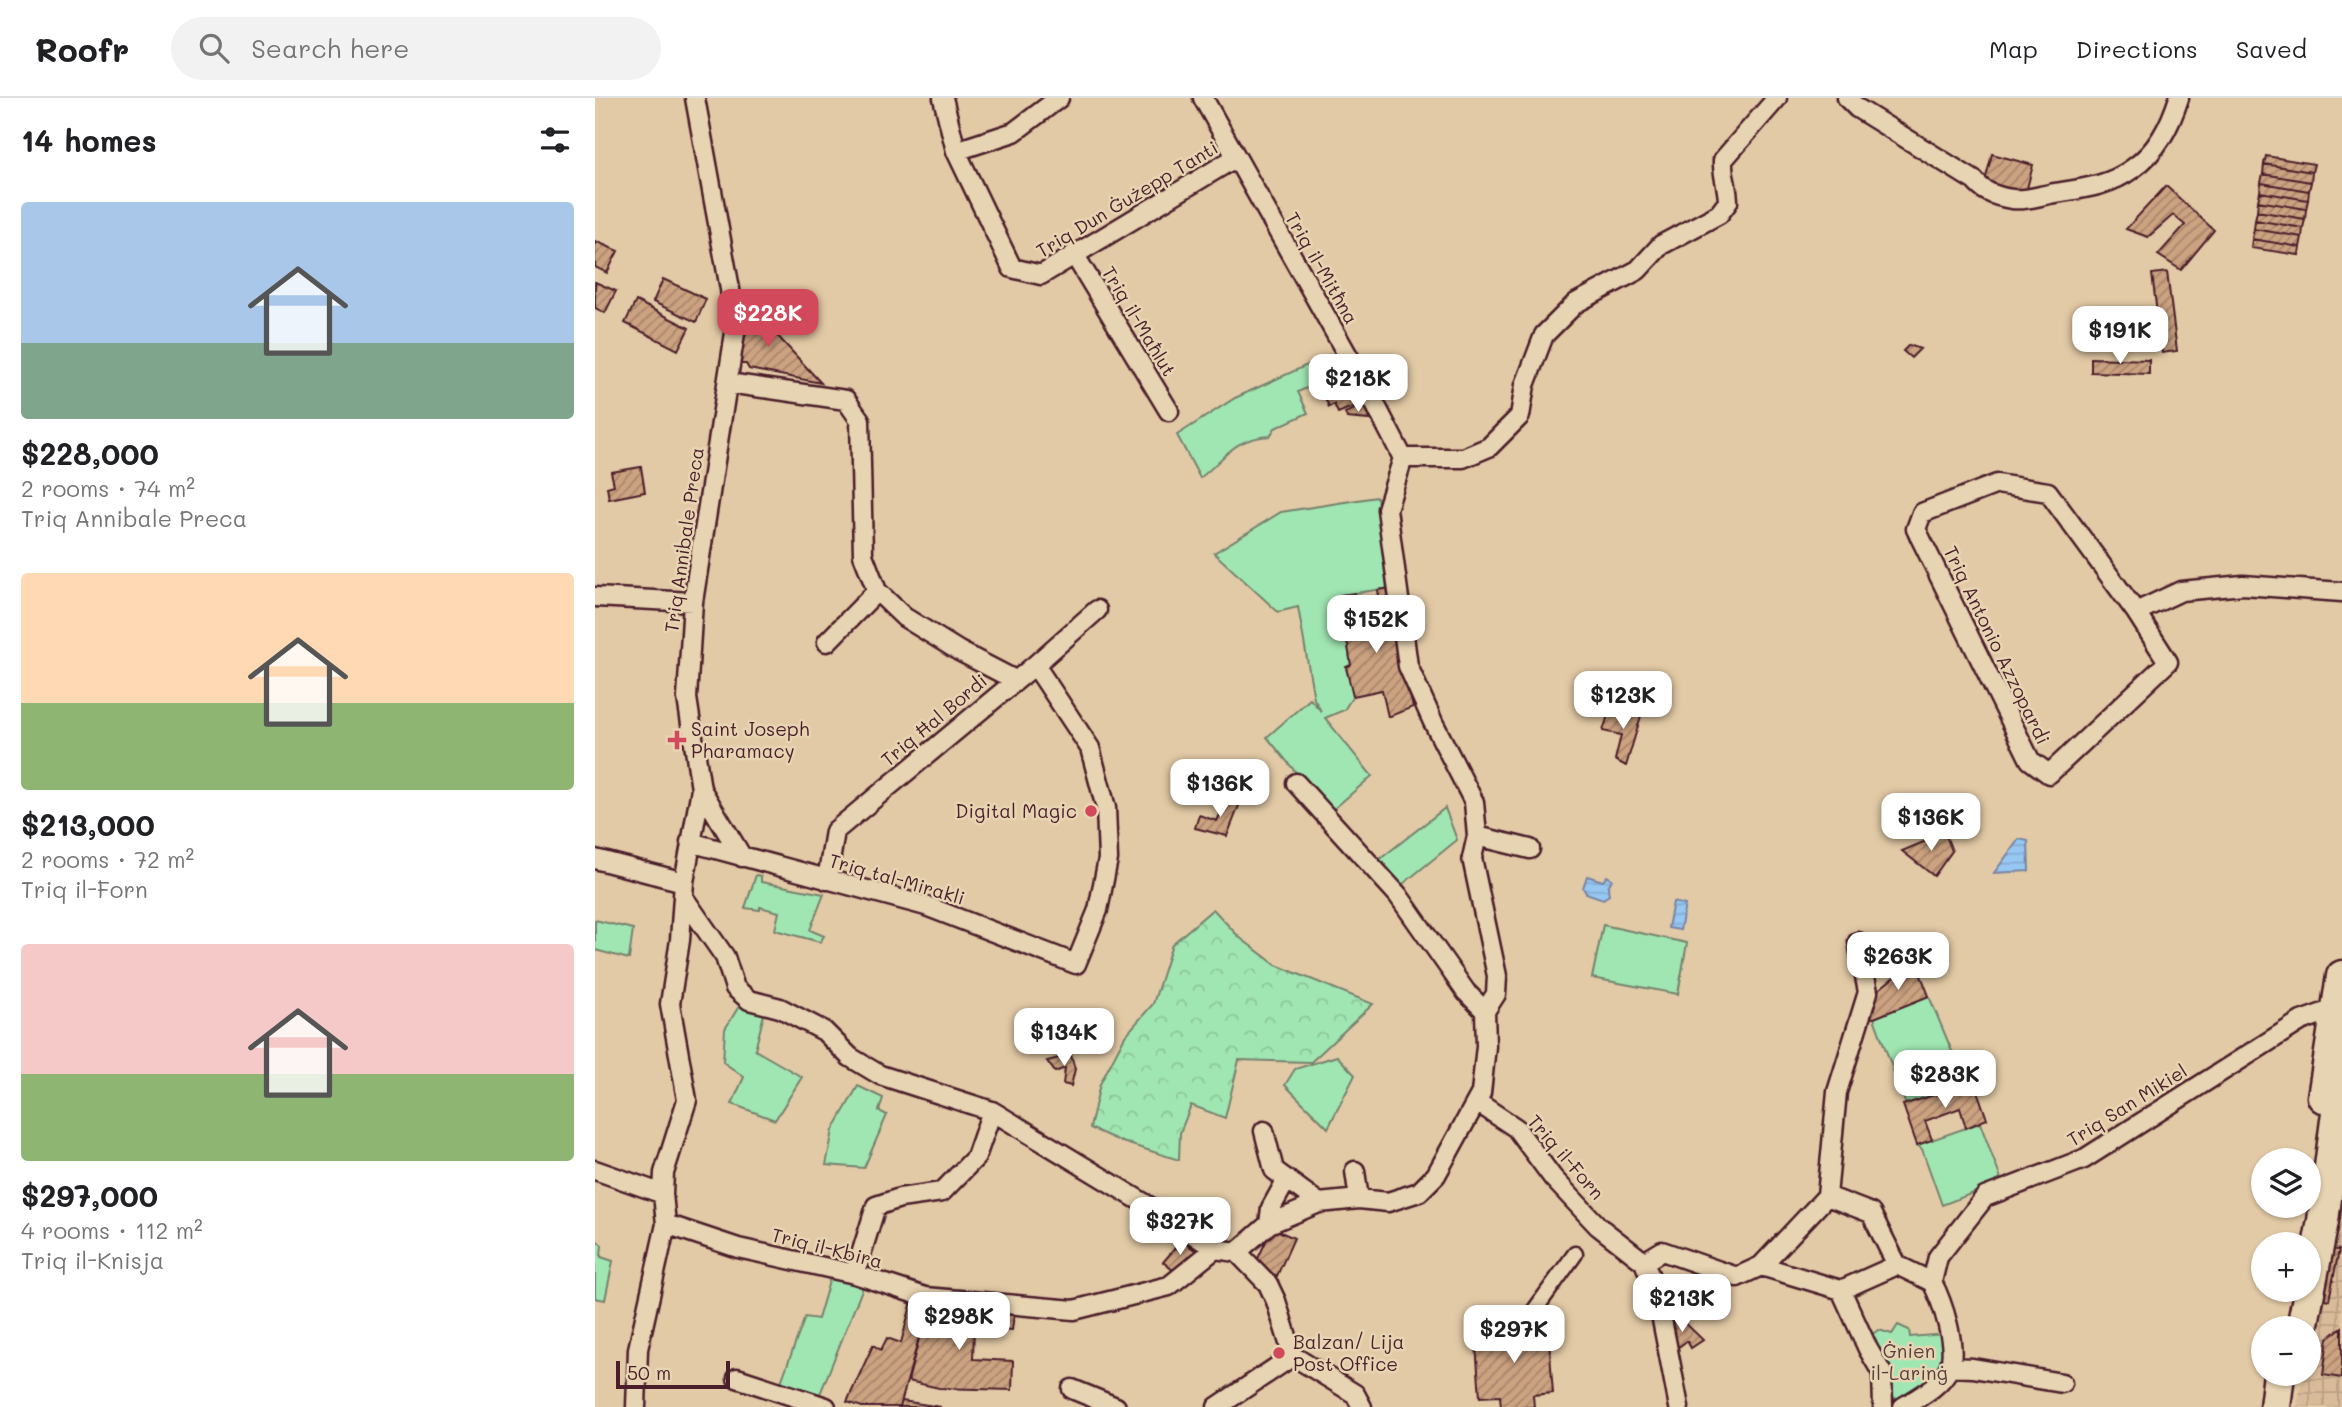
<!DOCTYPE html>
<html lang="en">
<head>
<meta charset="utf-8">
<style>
  :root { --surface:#fff; --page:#f2f2f2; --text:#202124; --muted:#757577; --line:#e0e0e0; --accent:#d1495b }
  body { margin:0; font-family:Mali,sans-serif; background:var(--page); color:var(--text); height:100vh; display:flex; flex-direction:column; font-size:26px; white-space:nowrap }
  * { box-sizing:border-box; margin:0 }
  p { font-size:23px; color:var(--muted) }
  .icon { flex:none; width:38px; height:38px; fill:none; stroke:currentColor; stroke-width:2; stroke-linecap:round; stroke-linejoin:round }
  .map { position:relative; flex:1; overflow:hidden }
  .sheet { display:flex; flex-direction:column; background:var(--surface); width:595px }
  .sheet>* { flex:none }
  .buttons { position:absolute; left:1656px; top:1050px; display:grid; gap:14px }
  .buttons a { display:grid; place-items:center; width:70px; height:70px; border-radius:50%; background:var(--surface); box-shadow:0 2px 5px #0004; font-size:35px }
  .scale { position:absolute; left:21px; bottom:18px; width:114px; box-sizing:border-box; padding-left:7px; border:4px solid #4a1f2b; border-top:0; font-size:19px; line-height:24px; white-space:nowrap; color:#4a1f2b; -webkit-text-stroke:5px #e7d4b2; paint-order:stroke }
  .price { position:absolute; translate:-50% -60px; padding:0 16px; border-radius:14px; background:#fff; color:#222; font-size:23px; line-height:46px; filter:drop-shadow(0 2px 4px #0008) }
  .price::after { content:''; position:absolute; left:50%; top:42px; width:21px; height:16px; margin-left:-10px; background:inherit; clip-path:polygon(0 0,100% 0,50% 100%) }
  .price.current { background:var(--accent); color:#fff }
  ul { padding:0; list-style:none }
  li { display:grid; align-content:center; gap:14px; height:371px; padding:0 21px }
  li span { display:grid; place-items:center; height:217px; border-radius:7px; color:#555 }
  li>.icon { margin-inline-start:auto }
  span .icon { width:126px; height:126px; fill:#fffc; stroke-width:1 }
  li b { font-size:30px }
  h2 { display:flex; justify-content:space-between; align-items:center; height:84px; padding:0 21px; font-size:30px }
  header { display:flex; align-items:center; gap:42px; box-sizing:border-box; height:98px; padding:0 35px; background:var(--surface); border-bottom:2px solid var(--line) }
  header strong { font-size:33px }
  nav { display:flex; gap:38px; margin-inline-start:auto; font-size:24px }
  .search { width:490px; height:63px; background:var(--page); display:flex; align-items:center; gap:18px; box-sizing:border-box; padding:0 24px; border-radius:38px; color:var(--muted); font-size:26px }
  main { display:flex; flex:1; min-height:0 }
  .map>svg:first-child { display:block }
</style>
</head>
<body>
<header>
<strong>Roofr</strong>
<div class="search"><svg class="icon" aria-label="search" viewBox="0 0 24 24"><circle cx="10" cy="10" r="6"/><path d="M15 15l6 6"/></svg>Search here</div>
<nav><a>Map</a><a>Directions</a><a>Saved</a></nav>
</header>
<main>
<section class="sheet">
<h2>14 homes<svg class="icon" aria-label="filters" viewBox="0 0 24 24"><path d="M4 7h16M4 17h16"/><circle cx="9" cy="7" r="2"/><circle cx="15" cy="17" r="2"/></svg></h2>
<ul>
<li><span style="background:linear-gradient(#a9c7e8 65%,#7fa58c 0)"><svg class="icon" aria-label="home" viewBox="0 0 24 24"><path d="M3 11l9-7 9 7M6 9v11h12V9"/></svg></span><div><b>$228,000</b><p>2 rooms · 74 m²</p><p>Triq Annibale Preca</p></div></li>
<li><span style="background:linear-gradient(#ffd9b3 60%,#8fb573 0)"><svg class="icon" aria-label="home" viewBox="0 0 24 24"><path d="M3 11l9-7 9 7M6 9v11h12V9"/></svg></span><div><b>$213,000</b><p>2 rooms · 72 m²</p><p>Triq il-Forn</p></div></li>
<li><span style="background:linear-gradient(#f6c9c9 60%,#8fb573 0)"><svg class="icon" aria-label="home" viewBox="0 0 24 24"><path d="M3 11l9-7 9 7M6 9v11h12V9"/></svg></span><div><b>$297,000</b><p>4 rooms · 112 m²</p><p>Triq il-Knisja</p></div></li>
</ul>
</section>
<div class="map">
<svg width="1747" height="1309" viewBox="0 0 1747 1309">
  <defs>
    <pattern id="industrial-grid" width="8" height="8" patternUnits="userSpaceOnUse" patternTransform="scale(1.75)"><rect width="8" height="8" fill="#d9bb99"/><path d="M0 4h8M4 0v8" fill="none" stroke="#bca084"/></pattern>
    <pattern id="forest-crowns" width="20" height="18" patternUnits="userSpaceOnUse" patternTransform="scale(1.75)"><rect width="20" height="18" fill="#a0e6b2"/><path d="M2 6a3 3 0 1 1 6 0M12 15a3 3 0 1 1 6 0" fill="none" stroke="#8bc599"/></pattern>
    <pattern id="water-rules" width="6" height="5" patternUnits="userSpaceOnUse" patternTransform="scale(1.75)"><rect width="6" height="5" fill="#97c8f3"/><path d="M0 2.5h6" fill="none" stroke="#84abd0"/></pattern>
    <pattern id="building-hatch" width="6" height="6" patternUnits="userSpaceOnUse" patternTransform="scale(1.75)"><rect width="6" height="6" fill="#cca381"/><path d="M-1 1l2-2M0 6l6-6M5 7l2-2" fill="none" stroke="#a8846a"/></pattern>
  </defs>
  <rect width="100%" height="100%" fill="#e3caa6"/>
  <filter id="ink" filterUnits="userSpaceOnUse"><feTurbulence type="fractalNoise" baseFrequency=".0143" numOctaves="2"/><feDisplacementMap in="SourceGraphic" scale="14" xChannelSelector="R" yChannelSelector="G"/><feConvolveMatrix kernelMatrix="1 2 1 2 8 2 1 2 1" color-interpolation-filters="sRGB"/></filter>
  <g filter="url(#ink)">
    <path fill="url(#industrial-grid)" d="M 1747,1029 L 1747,1309 L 1702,1309 L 1708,1276 L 1713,1276 L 1713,1243 Z"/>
    <path fill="#a0e6b2" stroke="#75826e" stroke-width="2" d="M 734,257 L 743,275 L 703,294 L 713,315 L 680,330 L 675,338 C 636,341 632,359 605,380 L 582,337 L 640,300 Z
      M 782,399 L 796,490 L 745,497 L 756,567 L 751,570 L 758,598 L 749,612 L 730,620 L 777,678 L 734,715 L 672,639 L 715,601 L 726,613 L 719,601 L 703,509 L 683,514 L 619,455 L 686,414 Z
      M 850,710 L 862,742 L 803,790 L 780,765 Z
      M 161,777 L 166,778 L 166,784 L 229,796 L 215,832 L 229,838 L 225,844 L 180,832 L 184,814 L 165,809 L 165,812 L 150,810 Z
      M 0,822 L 38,831 L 34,861 L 0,852 Z
      M 1008,827 L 1092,845 L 1083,896 L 997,880 Z
      M 1334,898 L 1371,987 L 1311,1007 L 1279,920 Z
      M 146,905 L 169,916 L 160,952 L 207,979 L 180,1022 L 137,1006 L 149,979 L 128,964 L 130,931 Z
      M 742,958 L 760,977 L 733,1030 L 690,987 L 700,971 Z
      M 263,988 L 288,1000 L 284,1013 L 292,1017 L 269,1070 L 231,1067 L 238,1032 Z
      M 1385,1025 L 1407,1084 L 1347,1107 L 1327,1051 L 1322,1047 Z
      M 0,1141 L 7,1147 L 6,1159 L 18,1163 L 10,1202 L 0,1200 Z
      M 237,1173 L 270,1184 L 225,1296 L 186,1284 L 210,1219 L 223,1221 Z
      M 1303,1227 L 1314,1232 L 1315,1239 L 1350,1236 L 1348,1261 L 1329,1289 L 1305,1306 L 1294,1294 L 1272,1239 L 1284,1232 L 1297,1236 Z"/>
    <path fill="url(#forest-crowns)" stroke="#75826e" stroke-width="2" d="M 618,811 L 644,839 L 681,867 L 778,906 L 716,964 L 644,962 L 630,1020 L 596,1007 L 585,1035 L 584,1062 L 527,1044 L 495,1030 L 505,986 L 530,938 L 558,906 L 577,846 Z"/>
    <path fill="url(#water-rules)" stroke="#7884a3" stroke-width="2" d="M 1424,741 L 1433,743 L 1434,773 L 1399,775 Z
      M 992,778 L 1008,783 L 1012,778 L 1017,781 L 1013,789 L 1014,797 L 1008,801 L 991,795 L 988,790 Z
      M 1078,804 L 1090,807 L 1085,832 L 1073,830 Z"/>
    <path fill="url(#building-hatch)" stroke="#4a1f2b" stroke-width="2" d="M 1397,56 L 1438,67 L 1430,98 L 1389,87 Z
      M 1671,58 L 1719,66 L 1717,74 L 1669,66 Z
      M 1669,66 L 1717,74 L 1716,84 L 1668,76 Z
      M 1668,76 L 1716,84 L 1714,93 L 1666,85 Z
      M 1666,85 L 1714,93 L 1713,102 L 1665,94 Z
      M 1571,88 L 1619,132 L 1586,172 L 1563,157 L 1590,127 L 1578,117 L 1553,139 L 1531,131 Z
      M 1665,94 L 1713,102 L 1711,111 L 1663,103 Z
      M 1663,103 L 1711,111 L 1710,121 L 1662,113 Z
      M 1662,113 L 1710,121 L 1708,130 L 1660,122 Z
      M 1660,122 L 1708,130 L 1707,139 L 1659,131 Z
      M 1659,131 L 1707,139 L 1705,149 L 1657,141 Z
      M 1657,141 L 1705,149 L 1704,157 L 1656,150 Z
      M 0,143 L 23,153 L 12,175 L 0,169 Z
      M 1572,174 L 1582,253 L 1567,255 L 1557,176 Z
      M 68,181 L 111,201 L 101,224 L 58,204 Z
      M 0,184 L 21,193 L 10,215 L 0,210 Z
      M 143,195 L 226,285 L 154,271 L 151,266 L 146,266 L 149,231 Z
      M 41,203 L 94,230 L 83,252 L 30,225 Z
      M 1314,247 L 1325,251 L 1316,260 L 1308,253 Z
      M 1496,260 L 1554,262 L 1554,276 L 1496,274 Z
      M 751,272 L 767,305 L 743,315 L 739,306 L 734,309 L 723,284 Z
      M 768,307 L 775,322 L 752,320 L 750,315 Z
      M 46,369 L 50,394 L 14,401 L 12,389 L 19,387 L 16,374 Z
      M 796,490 L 808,571 L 818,609 L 793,619 L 787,592 L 758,598 L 751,569 L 756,567 L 745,497 L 760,495 L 767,535 L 789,531 L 783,492 Z
      M 1016,608 L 1046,618 L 1031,668 L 1020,662 L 1026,637 L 1008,633 Z
      M 633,699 L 645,705 L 632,738 L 600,730 L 604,717 L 622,723 Z
      M 1350,735 L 1357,753 L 1339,778 L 1307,753 Z
      M 1320,862 L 1334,898 L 1279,920 L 1271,919 L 1277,897 Z
      M 476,957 L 480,971 L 476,988 L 468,986 L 470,970 L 460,974 L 452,963 Z
      M 1379,984 L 1392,1021 L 1371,1030 L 1365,1010 L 1330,1023 L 1337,1042 L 1322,1047 L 1308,1007 Z
      M 677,1130 L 699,1140 L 682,1178 L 660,1167 Z
      M 587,1142 L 602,1154 L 584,1177 L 568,1164 Z
      M 1731,1151 L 1744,1152 L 1734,1202 L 1721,1199 Z
      M 316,1207 L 332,1210 L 305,1309 L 267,1309 L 252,1304 L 278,1247 L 286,1252 L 292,1240 L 306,1245 Z
      M 332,1210 L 419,1216 L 417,1232 L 379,1229 L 378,1261 L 418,1263 L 417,1292 L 344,1290 L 313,1283 Z
      M 1083,1218 L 1108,1242 L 1096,1250 L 1092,1243 L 1079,1252 L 1072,1225 Z
      M 953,1229 L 958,1295 L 938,1297 L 939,1309 L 906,1309 L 905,1298 L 885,1299 L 880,1234 Z
      M 1747,1229 L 1747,1280 L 1728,1277 L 1733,1240 Z
      M 307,1303 L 346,1309 L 305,1309 Z"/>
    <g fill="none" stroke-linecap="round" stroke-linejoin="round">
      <defs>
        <path id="pedestrian" d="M 939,1213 L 980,1156"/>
        <path id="minor" d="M 348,0 L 361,53 L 417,170 L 446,177 L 640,60
          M 608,0 L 779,304 L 808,360
          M 1252,0 L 1262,10 L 1380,83 C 1388,94 1403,99 1417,101 C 1430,103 1443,98 1455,96 C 1483,91 1513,89 1537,71 C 1562,54 1575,28 1584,0
          M 361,53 L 419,34 L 464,0
          M 479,156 L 574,313
          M 133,285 L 251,302 L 265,322 L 268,457 L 282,493 L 309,519 L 364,553 L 420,582
          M 808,360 L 868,360 L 894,349 L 925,318 L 930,287 L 949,237 L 981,205 L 1043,172 L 1066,147 L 1124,116 L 1133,104 C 1133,89 1127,77 1128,62 L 1182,0
          M 1402,386 L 1453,394 L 1541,514 L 1573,564 L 1454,676 L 1435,662 L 1321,431 L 1327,415 Z
          M 0,499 L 98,504
          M 1541,514 L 1586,493 L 1648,487 L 1747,494
          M 232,544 L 282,493
          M 701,685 L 803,797 L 871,894 L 890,913
          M 106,691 L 147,759
          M 882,738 L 935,751
          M 95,744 L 331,808 L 481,866 L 503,812 L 513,761 L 511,710 L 495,650 L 440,567
          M 0,761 L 89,784
          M 232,782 L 240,733 L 440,567 L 502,512
          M 89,800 L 130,859 L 140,890 L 154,902 L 185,910 L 229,933 L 255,959 L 285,977 L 397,1013 L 572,1119 L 620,1151 L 642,1154
          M 882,1004 L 921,1030 L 958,1080 L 1003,1128 L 1049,1164 L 1062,1196 L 1084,1309
          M 669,1033 L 679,1072 L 724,1105
          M 0,1072 L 68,1096
          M 760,1073 L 764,1101
          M 1232,1098 L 1242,994 L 1273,894 L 1263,844
          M 71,1126 L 143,1150 L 260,1176 L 330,1199 L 479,1212 L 574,1188 L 620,1151
          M 674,1126 L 676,1110 L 692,1081
          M 642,1154 L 674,1126 L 724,1105 L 764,1101 L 793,1104 L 824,1094 L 841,1077 L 886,995 L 891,948 L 890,913 L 901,896 L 902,878 L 877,760 L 882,738 L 879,704 L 838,624 L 813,568 L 792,411 L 808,360
          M 642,1154 L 673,1186 L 681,1203 L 698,1258 L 760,1296 L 767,1309
          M 1049,1164 L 1067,1153 L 1142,1179 L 1166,1168 L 1232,1098 L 1276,1115 L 1302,1167 L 1337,1184
          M 1166,1168 L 1246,1192 L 1302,1167
          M 260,1176 L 281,1108 L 305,1100 L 347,1094 L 381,1059 L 397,1013
          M 1337,1184 L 1343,1159 L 1390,1099 L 1489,1061 L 1706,923 L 1742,910
          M 1246,1192 L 1273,1251 L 1287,1275 L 1288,1309
          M 1354,1269 L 1378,1270 L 1467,1285
          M 142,1280 L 231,1309
          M 477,1291 L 521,1309
          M 41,1309 L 43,1251 L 71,1126 L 68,1096 L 69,1075 L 92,1002 L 75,906 L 85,842 L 89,784 L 106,691 L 92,600 L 98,504 L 140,235 L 135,191 L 100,0
          M 622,1309 L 698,1258
          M 1308,1309 C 1324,1299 1346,1288 1354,1270 C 1363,1249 1347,1203 1337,1184"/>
        <path id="trunk" d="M 1728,999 L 1747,878
          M 1707,1230 L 1728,1123 L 1747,976
          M 1680,1309 L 1684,1276"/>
      </defs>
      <use href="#pedestrian" stroke="#4a1f2b" stroke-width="19"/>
      <use href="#minor" stroke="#4a1f2b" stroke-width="23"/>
      <use href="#trunk" stroke="#4a1f2b" stroke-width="35"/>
      <use href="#pedestrian" stroke="#e7d4b2" stroke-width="14"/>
      <use href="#minor" stroke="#e7d4b2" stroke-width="18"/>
      <use href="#trunk" stroke="#e7d4b2" stroke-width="30"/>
    </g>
  </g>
  <g fill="#d1495b" stroke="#e7d4b2" stroke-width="2.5">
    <path d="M78.5 631.5h7v7h7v7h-7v7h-7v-7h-7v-7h7z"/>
    <circle cx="496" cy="713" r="7"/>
    <circle cx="684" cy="1255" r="7"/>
  </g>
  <g text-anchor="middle" stroke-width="5" stroke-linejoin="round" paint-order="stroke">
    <g font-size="19" fill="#4a1f2b" stroke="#e7d4b2">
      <text transform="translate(532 101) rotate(-31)" y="7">Triq Dun Ġużepp Tanti</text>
      <text transform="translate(727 170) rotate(60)" y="7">Triq il-Mitħna</text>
      <text transform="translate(544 223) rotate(59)" y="7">Triq il-Maħlut</text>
      <text transform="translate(89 442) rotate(-82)" y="7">Triq Annibale Preca</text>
      <text transform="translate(1402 547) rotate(64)" y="7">Triq Antonio Azzopardi</text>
      <text transform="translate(339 622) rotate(-40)" y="7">Triq Ħal Bordi</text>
      <text transform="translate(302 781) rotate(16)" y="7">Triq tal-Mirakli</text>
      <text transform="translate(1532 1007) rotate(-32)" y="7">Triq San Mikiel</text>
      <text transform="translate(971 1059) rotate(49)" y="7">Triq il-Forn</text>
      <text transform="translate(232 1150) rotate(14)" y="7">Triq il-Kbira</text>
    </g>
    <g font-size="19" fill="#4a1f2b" stroke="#e7d4b2" text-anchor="start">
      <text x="96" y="638">Saint Joseph<tspan x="96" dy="22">Pharamacy</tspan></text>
      <text x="482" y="720" text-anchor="end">Digital Magic</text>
      <text x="698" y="1251">Balzan/ Lija<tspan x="698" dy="22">Post Office</tspan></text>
    </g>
    <g font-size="19" fill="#573d3f" stroke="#e7d4b2">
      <text x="1314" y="1260">Ġnien<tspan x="1314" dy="22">il-Larinġ</tspan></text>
    </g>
  </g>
</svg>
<div class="buttons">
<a><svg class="icon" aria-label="layers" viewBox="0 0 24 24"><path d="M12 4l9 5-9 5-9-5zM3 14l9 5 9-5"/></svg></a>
<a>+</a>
<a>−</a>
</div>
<div class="scale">50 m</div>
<b class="price current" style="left:173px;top:251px">$228K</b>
<b class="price" style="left:1525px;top:268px">$191K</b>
<b class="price" style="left:763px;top:316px">$218K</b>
<b class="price" style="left:781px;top:557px">$152K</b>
<b class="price" style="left:1028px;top:633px">$123K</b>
<b class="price" style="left:625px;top:721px">$136K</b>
<b class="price" style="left:1336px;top:755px">$136K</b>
<b class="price" style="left:1303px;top:894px">$263K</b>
<b class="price" style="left:469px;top:970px">$134K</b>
<b class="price" style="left:1350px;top:1012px">$283K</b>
<b class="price" style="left:585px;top:1159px">$327K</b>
<b class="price" style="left:1087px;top:1236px">$213K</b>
<b class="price" style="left:364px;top:1254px">$298K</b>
<b class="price" style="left:919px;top:1267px">$297K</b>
</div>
</main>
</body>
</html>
